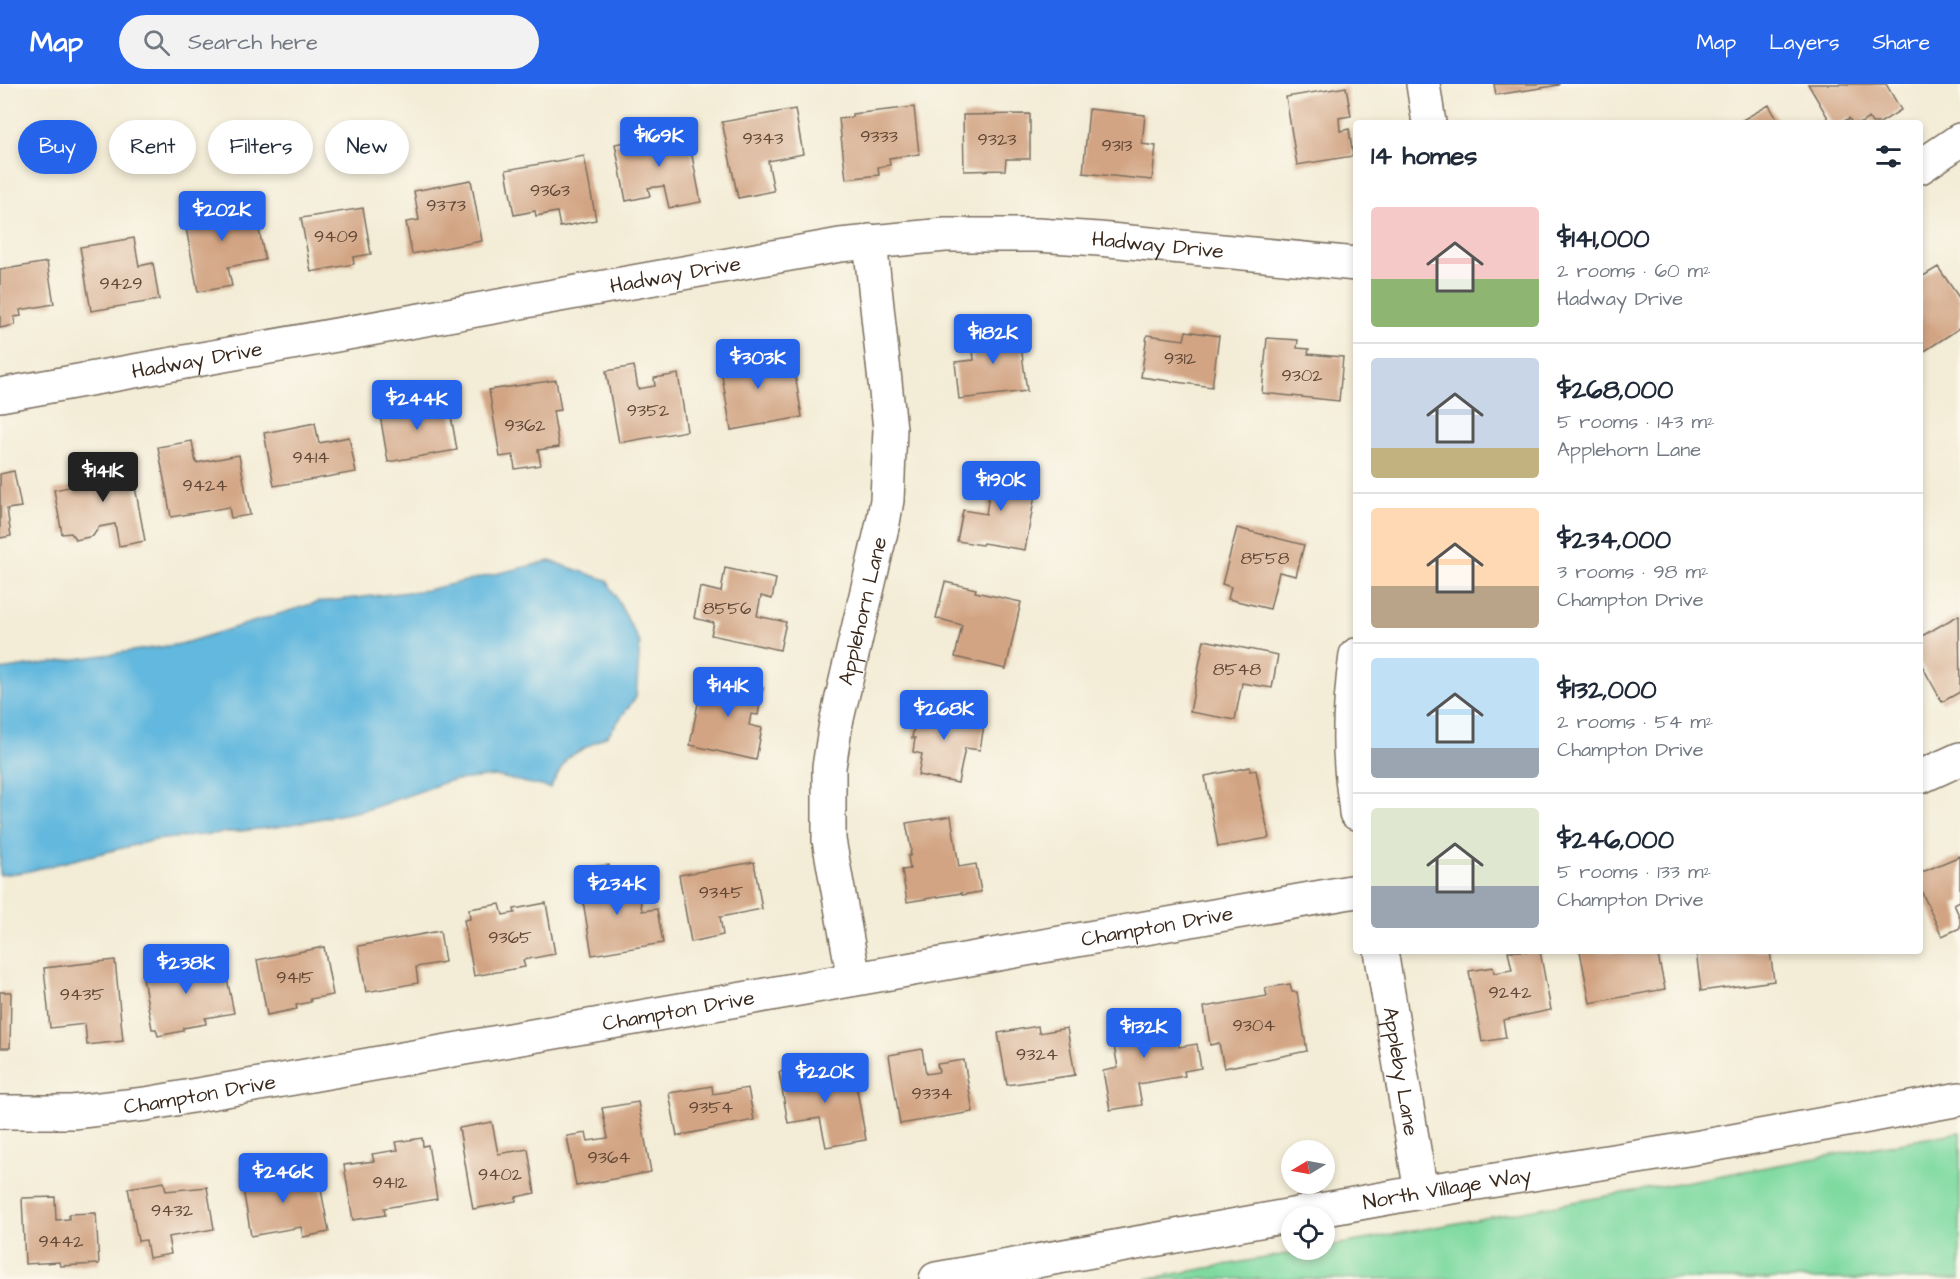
<!DOCTYPE html>
<html lang="en">
<head>
<meta charset="utf-8">
<style>
  :root { --surface:#fff; --page:#f2f2f3; --text:#1f2937; --muted:#747a83; --line:#e0e1e3; --accent:#2563eb }
  body { margin:0; font-family:"Architects Daughter",sans-serif; background:var(--page); color:var(--text); height:100vh; display:flex; flex-direction:column; font-size:22px; white-space:nowrap }
  * { box-sizing:border-box; margin:0 }
  p { font-size:20px; color:var(--muted) }
  .icon { flex:none; width:33px; height:33px; fill:none; stroke:currentColor; stroke-width:2; stroke-linecap:round; stroke-linejoin:round }
  .map { position:relative; flex:1; overflow:hidden }
  .sheet { position:absolute; left:1353px; top:36px; width:570px; height:834px; display:flex; flex-direction:column; background:var(--surface); border-radius:6px; box-shadow:0 3px 9px #0003 }
  .sheet>* { flex:none }
  .guide { position:absolute; left:18px; top:36px; width:570px; height:54px; display:flex; gap:12px }
  .needle { width:39px; rotate:260deg }
  .tools { position:absolute; left:1281px; top:1056px; display:grid; gap:12px }
  .tools a { display:grid; place-items:center; width:54px; height:54px; border-radius:50%; background:var(--surface); box-shadow:0 3px 9px #0003; font-size:30px }
  .price { position:absolute; translate:-50% -51px; padding:0 14px; border-radius:6px; background:var(--accent); color:#fff; font-size:20px; line-height:39px; filter:drop-shadow(0 2px 3px #0008) }
  .price::after { content:''; position:absolute; left:50%; top:36px; width:18px; height:14px; margin-left:-9px; background:inherit; clip-path:polygon(0 0,100% 0,50% 100%) }
  .price.current { background:#222; color:#fff }
  ul { padding:0; list-style:none }
  li { display:flex; align-items:center; gap:18px; height:150px; padding:0 18px }
  li+li { border-top:2px solid var(--line) }
  li span { display:grid; place-items:center; flex:none; width:168px; height:120px; border-radius:6px; color:#555 }
  li>.icon { margin-inline-start:auto }
  span .icon { width:72px; height:72px; fill:#fffc; stroke-width:1 }
  li b { font-size:26px }
  h2 { display:flex; justify-content:space-between; align-items:center; height:72px; padding:0 18px; font-size:26px }
  .chip { padding:0 21px; border-radius:27px; background:var(--surface); box-shadow:0 3px 9px #0003; font-size:21px; line-height:54px }
  .chip.current { background:var(--accent); color:#fff }
  header { display:flex; align-items:center; gap:36px; box-sizing:border-box; height:84px; padding:0 30px; background:var(--accent); color:#fff }
  header strong { font-size:28px }
  nav { display:flex; gap:33px; margin-inline-start:auto; font-size:21px }
  .search { width:420px; height:54px; background:var(--page); display:flex; align-items:center; gap:15px; box-sizing:border-box; padding:0 21px; border-radius:33px; color:var(--muted); font-size:22px }
  .map>svg:first-child { display:block }
</style>
</head>
<body>
<header>
<strong>Map</strong>
<div class="search"><svg class="icon" aria-label="search" viewBox="0 0 24 24"><circle cx="10" cy="10" r="6"/><path d="M15 15l6 6"/></svg>Search here</div>
<nav><a>Map</a><a>Layers</a><a>Share</a></nav>
</header>
<div class="map">
<svg width="1960" height="1195" viewBox="0 0 1960 1195">
  <rect width="100%" height="100%" fill="#fbf7ec"/>
  <filter id="ink" filterUnits="userSpaceOnUse"><feTurbulence type="fractalNoise" baseFrequency=".0167" numOctaves="2"/><feDisplacementMap in="SourceGraphic" scale="12" xChannelSelector="R" yChannelSelector="G"/><feConvolveMatrix kernelMatrix="1 2 1 2 8 2 1 2 1" color-interpolation-filters="sRGB"/></filter>
  <filter id="wash" filterUnits="userSpaceOnUse"><feTurbulence type="fractalNoise" baseFrequency=".008" numOctaves="4" result="noise"/><feDisplacementMap in="SourceGraphic" scale="24" xChannelSelector="R" yChannelSelector="G"/><feGaussianBlur stdDeviation="1.35" result="paint"/><feColorMatrix in="noise" values="0 0 0 0 0 0 0 0 0 0 0 0 0 0 0 0 0 1.4 0 .05"/><feComposite in="paint" operator="in"/></filter>
  <g filter="url(#wash)">
    <rect width="100%" height="100%" fill="#f3ecd6"/>
    <path fill="#7fdaa0" stroke="#5d825f" stroke-width="1.5" d="M 1960,1048 L 1960,1195 L 1146,1195 L 1309,1166 L 1324,1166 L 1325,1163 Z"/>
    <path fill="#62b8de" stroke="#4e717e" stroke-width="1.5" d="M 550,477 L 607,496 L 640,559 L 636,613 L 608,651 L 567,674 L 550,704 L 495,692 L 449,697 L 369,725 L 277,743 L 155,756 L 25,788 L 0,791 L 0,586 L 181,560 L 318,518 L 427,506 Z"/>
    <g id="blocks">
      <path fill="#d2a483" d="M 1494,0 L 1559,0 L 1559,1 L 1496,11 Z
        M 1808,0 L 1886,0 L 1901,26 L 1880,39 L 1872,39 L 1869,34 L 1861,39 L 1852,39 L 1849,34 L 1841,39 L 1831,39 Z
        M 1346,3 L 1351,32 L 1339,34 L 1340,47 L 1349,45 L 1353,72 L 1297,81 L 1286,13 Z
        M 1769,21 L 1779,39 L 1737,39 Z
        M 914,23 L 919,70 L 889,74 L 890,81 L 878,83 L 879,91 L 846,95 L 839,35 L 852,33 L 852,30 Z
        M 795,25 L 803,70 L 768,77 L 774,107 L 738,114 L 722,38 Z
        M 1089,25 L 1145,31 L 1142,60 L 1156,62 L 1152,96 L 1083,89 Z
        M 1030,30 L 1030,75 L 1006,75 L 1005,86 L 964,87 L 963,31 Z
        M 687,46 L 701,118 L 669,124 L 664,102 L 648,104 L 650,112 L 626,117 L 615,60 Z
        M 584,72 L 596,136 L 560,143 L 557,128 L 536,132 L 535,127 L 514,131 L 506,86 Z
        M 471,96 L 482,157 L 412,170 L 406,138 L 419,136 L 414,107 Z
        M 253,115 L 265,176 L 228,183 L 232,202 L 198,208 L 183,128 Z
        M 363,124 L 371,170 L 353,173 L 354,180 L 311,188 L 301,134 Z
        M 134,154 L 139,182 L 153,179 L 159,216 L 91,227 L 80,163 Z
        M 47,178 L 54,220 L 20,226 L 21,232 L 14,233 L 15,241 L 0,244 L 0,186 Z
        M 1938,183 L 1960,215 L 1960,244 L 1920,270 L 1920,194 Z
        M 1018,240 L 1027,307 L 959,315 L 955,278 L 974,276 L 973,266 L 979,265 L 977,245 Z
        M 1186,247 L 1219,252 L 1212,303 L 1141,293 L 1147,251 L 1184,256 Z
        M 1267,254 L 1298,256 L 1297,264 L 1309,265 L 1308,270 L 1343,273 L 1339,317 L 1262,309 Z
        M 749,262 L 753,285 L 793,278 L 802,333 L 731,346 L 718,267 Z
        M 634,282 L 638,305 L 655,302 L 654,294 L 678,290 L 687,347 L 619,359 L 606,287 Z
        M 556,296 L 561,326 L 553,327 L 559,363 L 538,366 L 541,381 L 515,385 L 513,371 L 500,373 L 489,306 Z
        M 409,320 L 409,324 L 421,322 L 422,325 L 449,320 L 457,366 L 388,378 L 379,325 Z
        M 315,339 L 319,359 L 349,353 L 356,388 L 274,402 L 264,349 Z
        M 192,357 L 196,379 L 239,371 L 250,431 L 231,434 L 229,423 L 171,433 L 158,363 Z
        M 129,370 L 145,457 L 119,462 L 115,440 L 99,443 L 93,452 L 76,456 L 71,449 L 62,450 L 54,406 L 74,402 L 74,399 L 99,395 L 96,376 Z
        M 984,385 L 1038,395 L 1025,466 L 983,459 L 982,461 L 957,457 L 963,426 L 986,430 L 989,411 L 980,409 Z
        M 14,387 L 21,423 L 7,425 L 11,452 L 0,454 L 0,390 Z
        M 1237,444 L 1304,461 L 1296,492 L 1279,488 L 1270,525 L 1228,515 L 1231,503 L 1222,500 Z
        M 725,484 L 776,495 L 772,515 L 761,512 L 757,532 L 786,538 L 780,566 L 711,551 L 714,539 L 694,534 L 700,503 L 721,508 Z
        M 945,498 L 976,505 L 975,508 L 1021,518 L 1006,585 L 955,573 L 962,541 L 936,534 Z
        M 1959,531 L 1960,608 L 1942,618 L 1920,578 L 1920,553 Z
        M 1204,556 L 1278,571 L 1272,604 L 1242,599 L 1235,636 L 1190,628 Z
        M 703,593 L 763,604 L 758,631 L 751,630 L 749,641 L 762,644 L 756,676 L 690,661 Z
        M 918,619 L 970,629 L 969,638 L 984,641 L 980,666 L 965,664 L 958,699 L 918,691 L 922,670 L 913,668 L 915,654 L 912,654 Z
        M 1250,683 L 1250,687 L 1256,686 L 1269,754 L 1218,763 L 1205,692 Z
        M 951,732 L 959,783 L 976,780 L 981,808 L 962,811 L 962,809 L 907,818 L 902,786 L 910,785 L 908,772 L 910,772 L 911,765 L 906,739 Z
        M 1960,772 L 1960,817 L 1954,820 L 1960,834 L 1960,844 L 1942,852 L 1920,804 L 1920,789 Z
        M 754,778 L 762,825 L 720,833 L 723,851 L 691,858 L 679,791 Z
        M 609,781 L 613,806 L 638,802 L 642,827 L 657,825 L 663,859 L 592,871 L 582,811 L 592,809 L 587,784 Z
        M 546,819 L 555,870 L 523,876 L 525,883 L 474,892 L 464,836 L 470,835 L 469,825 L 500,820 L 503,831 L 515,829 L 514,825 Z
        M 440,847 L 445,878 L 416,883 L 418,899 L 366,908 L 358,862 Z
        M 324,863 L 333,911 L 310,915 L 311,918 L 296,921 L 297,925 L 267,931 L 257,876 Z
        M 1508,867 L 1540,867 L 1551,926 L 1503,936 L 1506,954 L 1482,958 L 1469,887 L 1493,883 L 1494,889 L 1512,886 Z
        M 1580,867 L 1657,867 L 1665,905 L 1590,919 Z
        M 1696,867 L 1770,867 L 1774,897 L 1701,907 Z
        M 223,874 L 234,929 L 205,934 L 206,940 L 183,944 L 183,947 L 158,952 L 156,945 L 152,945 L 143,894 L 148,893 L 146,880 L 176,875 L 178,886 L 193,883 L 192,880 Z
        M 115,876 L 123,957 L 87,961 L 85,940 L 50,944 L 44,884 Z
        M 1290,900 L 1292,908 L 1297,908 L 1307,967 L 1224,984 L 1219,959 L 1210,961 L 1204,923 L 1267,912 L 1265,904 Z
        M 0,908 L 11,908 L 10,964 L 0,964 Z
        M 1140,928 L 1144,948 L 1149,946 L 1149,944 L 1156,942 L 1157,947 L 1176,944 L 1179,963 L 1197,960 L 1201,984 L 1184,987 L 1185,992 L 1138,1000 L 1142,1021 L 1110,1026 L 1103,987 L 1118,984 L 1109,934 Z
        M 1038,942 L 1039,949 L 1067,944 L 1075,991 L 1007,1001 L 998,949 Z
        M 922,965 L 926,990 L 939,988 L 937,980 L 964,976 L 973,1028 L 900,1040 L 889,971 Z
        M 814,982 L 817,995 L 854,989 L 866,1056 L 826,1063 L 820,1034 L 788,1039 L 779,988 Z
        M 712,1002 L 713,1010 L 748,1004 L 754,1036 L 677,1052 L 669,1009 Z
        M 638,1018 L 651,1088 L 576,1102 L 567,1052 L 586,1049 L 588,1057 L 608,1054 L 602,1024 Z
        M 492,1038 L 498,1070 L 528,1065 L 535,1109 L 516,1113 L 516,1117 L 473,1125 L 459,1044 Z
        M 422,1054 L 423,1062 L 428,1061 L 437,1115 L 384,1124 L 385,1131 L 353,1136 L 344,1081 L 374,1077 L 372,1070 L 398,1066 L 396,1058 Z
        M 272,1082 L 276,1104 L 293,1101 L 291,1094 L 318,1090 L 329,1148 L 303,1153 L 301,1143 L 251,1152 L 240,1087 Z
        M 164,1098 L 166,1107 L 207,1103 L 214,1145 L 168,1153 L 171,1170 L 149,1174 L 146,1156 L 138,1157 L 128,1104 Z
        M 55,1113 L 56,1136 L 69,1135 L 69,1130 L 96,1129 L 99,1180 L 60,1182 L 59,1178 L 25,1180 L 22,1114 Z"/>
    </g>
  </g>
  <g filter="url(#ink)">
    <use href="#blocks" fill-opacity="0" stroke="#7b6e5e" stroke-width="1.5"/>
    <g fill="none" stroke-linecap="round" stroke-linejoin="round">
      <defs>
        <g id="street">
          <path d="M 1423,0 L 1429,39"/>
          <path d="M 1920,83 L 1960,56"/>
          <path id="s1" d="M 0,311 L 840,161 L 945,151 L 1037,151 L 1099,155 L 1356,180"/>
          <path d="M 1356,571 C 1351,608 1348,646 1351,683 C 1352,699 1355,714 1356,729"/>
          <path d="M 1920,693 L 1960,675"/>
          <path id="s2" d="M 1381,867 L 1421,1108"/>
          <path id="s3" d="M 854,895 L 829,756 L 829,683 L 836,639 L 883,439 L 887,416 L 890,345 L 870,157"/>
          <path id="s4" d="M 0,1028 L 72,1028 L 146,1020 L 1356,807"/>
          <path id="s5" d="M 936,1195 L 1421,1108 L 1700,1063 L 1960,1015"/>
        </g>
      </defs>
      <use href="#street" stroke="#7b6e5e" stroke-width="36"/>
      <use href="#street" stroke="#fff" stroke-width="33"/>
    </g>
  </g>
  <g text-anchor="middle" stroke-width="4.5" stroke-linejoin="round" paint-order="stroke">
    <g font-size="18" fill="#614837">
      <text x="879" y="58">9333</text>
      <text x="763" y="60">9343</text>
      <text x="997" y="61">9323</text>
      <text x="1117" y="67">9313</text>
      <text x="550" y="112">9363</text>
      <text x="446" y="127">9373</text>
      <text x="336" y="158">9409</text>
      <text x="121" y="205">9429</text>
      <text x="1180" y="280">9312</text>
      <text x="1302" y="297">9302</text>
      <text x="648" y="332">9352</text>
      <text x="525" y="347">9362</text>
      <text x="311" y="379">9414</text>
      <text x="205" y="407">9424</text>
      <text x="1265" y="480">8558</text>
      <text x="727" y="530">8556</text>
      <text x="1237" y="591">8548</text>
      <text x="721" y="814">9345</text>
      <text x="510" y="859">9365</text>
      <text x="295" y="899">9415</text>
      <text x="1510" y="914">9242</text>
      <text x="82" y="916">9435</text>
      <text x="1254" y="947">9304</text>
      <text x="1037" y="976">9324</text>
      <text x="932" y="1015">9334</text>
      <text x="711" y="1029">9354</text>
      <text x="609" y="1079">9364</text>
      <text x="500" y="1096">9402</text>
      <text x="390" y="1104">9412</text>
      <text x="172" y="1132">9432</text>
      <text x="61" y="1163">9442</text>
    </g>
    <g font-size="21" fill="#3b2a1e" stroke="#fbf7ec">
      <text dy="7" stroke="none"><textPath href="#s1" startOffset="1172">Hadway Drive</textPath></text>
      <text dy="7" stroke="none"><textPath href="#s1" startOffset="686">Hadway Drive</textPath></text>
      <text dy="7" stroke="none"><textPath href="#s1" startOffset="200">Hadway Drive</textPath></text>
      <text dy="7" stroke="none"><textPath href="#s3" startOffset="374">Applehorn Lane</textPath></text>
      <text dy="7" stroke="none"><textPath href="#s4" startOffset="1173">Champton Drive</textPath></text>
      <text dy="7" stroke="none"><textPath href="#s4" startOffset="687">Champton Drive</textPath></text>
      <text dy="7" stroke="none"><textPath href="#s2" startOffset="122">Appleby Lane</textPath></text>
      <text dy="7" stroke="none"><textPath href="#s4" startOffset="201">Champton Drive</textPath></text>
      <text dy="7" stroke="none"><textPath href="#s5" startOffset="519">North Village Way</textPath></text>
    </g>
  </g>
</svg>
<div class="tools">
<a><svg class="needle" viewBox="-14 -14 28 28"><path d="M0-13l5 13h-10z" fill="#e53935"/><path d="M0 13l5-13h-10z" fill="#747a83"/></svg></a>
<a><svg class="icon" aria-label="locate" viewBox="0 0 24 24"><circle cx="12" cy="12" r="6"/><path d="M12 2v4M12 18v4M2 12h4M18 12h4"/></svg></a>
</div>
<b class="price" style="left:659px;top:84px">$169K</b>
<b class="price" style="left:222px;top:158px">$202K</b>
<b class="price" style="left:993px;top:281px">$182K</b>
<b class="price" style="left:758px;top:306px">$303K</b>
<b class="price" style="left:417px;top:347px">$244K</b>
<b class="price current" style="left:103px;top:419px">$141K</b>
<b class="price" style="left:1001px;top:428px">$190K</b>
<b class="price" style="left:728px;top:634px">$141K</b>
<b class="price" style="left:944px;top:657px">$268K</b>
<b class="price" style="left:617px;top:832px">$234K</b>
<b class="price" style="left:186px;top:911px">$238K</b>
<b class="price" style="left:1144px;top:975px">$132K</b>
<b class="price" style="left:825px;top:1020px">$220K</b>
<b class="price" style="left:283px;top:1120px">$246K</b>
<div class="guide">
<a class="chip current">Buy</a>
<a class="chip">Rent</a>
<a class="chip">Filters</a>
<a class="chip">New</a>
</div>
<section class="sheet">
<h2>14 homes<svg class="icon" aria-label="filters" viewBox="0 0 24 24"><path d="M4 7h16M4 17h16"/><circle cx="9" cy="7" r="2"/><circle cx="15" cy="17" r="2"/></svg></h2>
<ul>
<li><span style="background:linear-gradient(#f6c9c9 60%,#8fb573 0)"><svg class="icon" aria-label="home" viewBox="0 0 24 24"><path d="M3 11l9-7 9 7M6 9v11h12V9"/></svg></span><div><b>$141,000</b><p>2 rooms · 60 m²</p><p>Hadway Drive</p></div></li>
<li><span style="background:linear-gradient(#c9d6e8 75%,#c2b280 0)"><svg class="icon" aria-label="home" viewBox="0 0 24 24"><path d="M3 11l9-7 9 7M6 9v11h12V9"/></svg></span><div><b>$268,000</b><p>5 rooms · 143 m²</p><p>Applehorn Lane</p></div></li>
<li><span style="background:linear-gradient(#ffd9b3 65%,#b9a48a 0)"><svg class="icon" aria-label="home" viewBox="0 0 24 24"><path d="M3 11l9-7 9 7M6 9v11h12V9"/></svg></span><div><b>$234,000</b><p>3 rooms · 98 m²</p><p>Champton Drive</p></div></li>
<li><span style="background:linear-gradient(#bfe0f5 75%,#9aa5b1 0)"><svg class="icon" aria-label="home" viewBox="0 0 24 24"><path d="M3 11l9-7 9 7M6 9v11h12V9"/></svg></span><div><b>$132,000</b><p>2 rooms · 54 m²</p><p>Champton Drive</p></div></li>
<li><span style="background:linear-gradient(#dfe7d0 65%,#9aa5b1 0)"><svg class="icon" aria-label="home" viewBox="0 0 24 24"><path d="M3 11l9-7 9 7M6 9v11h12V9"/></svg></span><div><b>$246,000</b><p>5 rooms · 133 m²</p><p>Champton Drive</p></div></li>
</ul>
</section>
</div>
</body>
</html>
